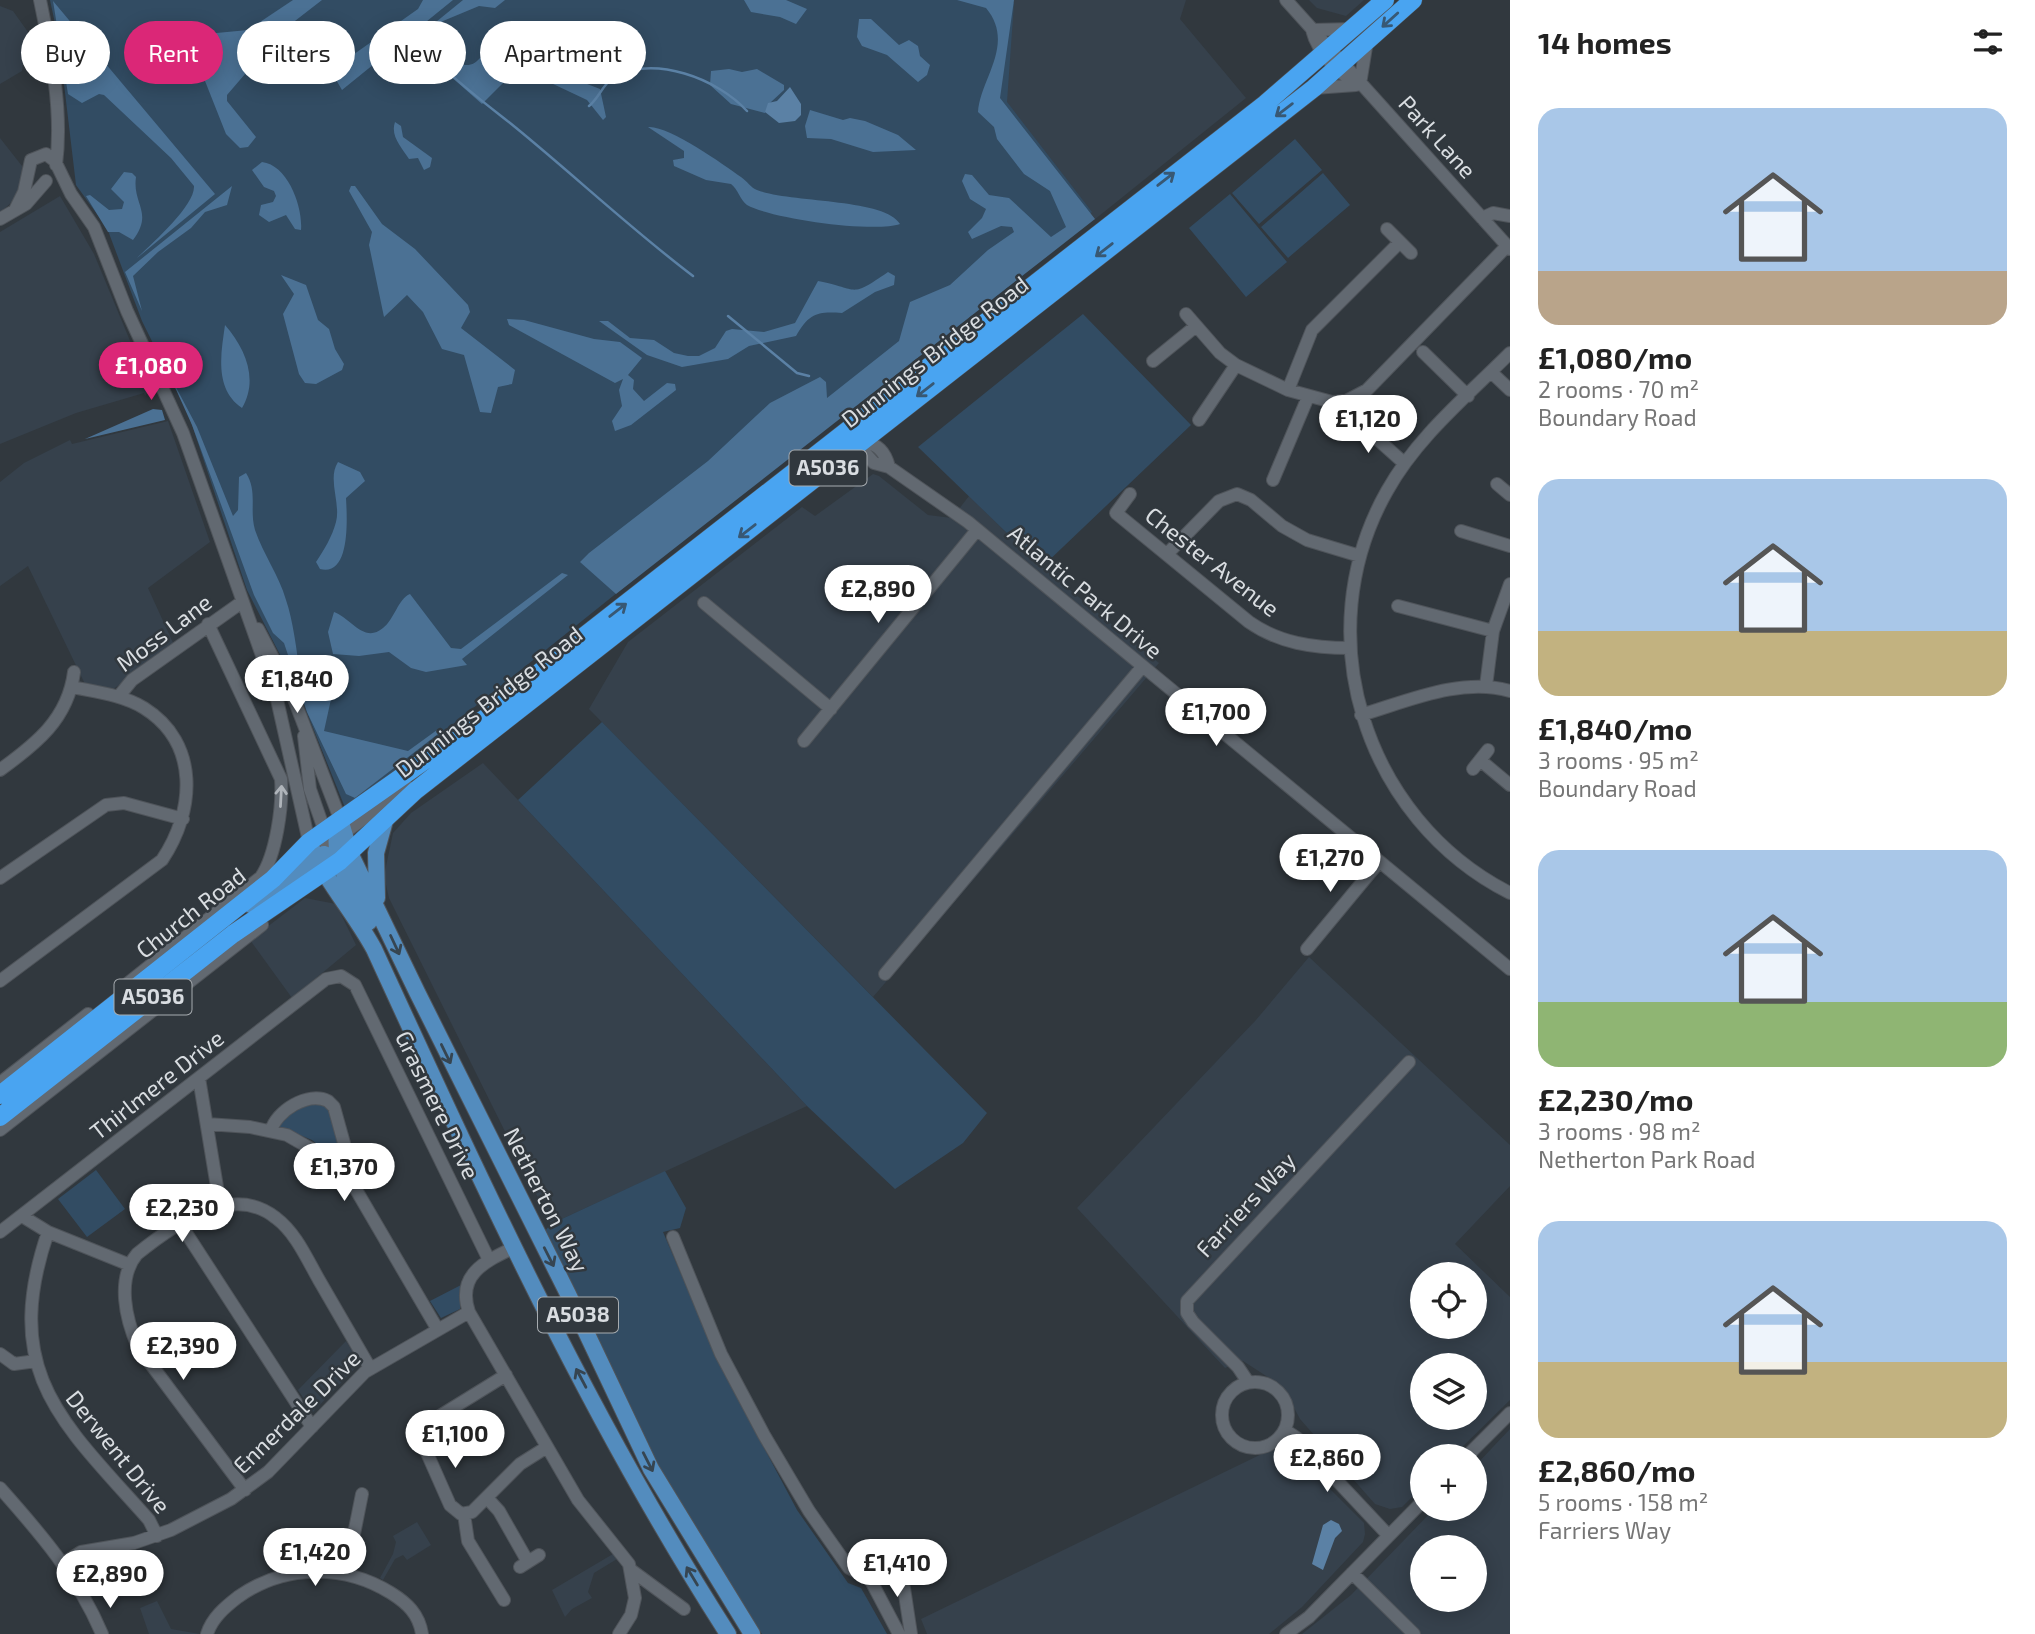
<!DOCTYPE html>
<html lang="en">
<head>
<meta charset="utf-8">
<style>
  :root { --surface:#fff; --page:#f6f6f6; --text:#222; --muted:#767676; --accent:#db2777 }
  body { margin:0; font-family:"Exo 2",sans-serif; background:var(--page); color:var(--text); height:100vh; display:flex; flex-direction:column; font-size:26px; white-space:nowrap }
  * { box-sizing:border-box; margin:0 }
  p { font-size:23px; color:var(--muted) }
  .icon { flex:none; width:38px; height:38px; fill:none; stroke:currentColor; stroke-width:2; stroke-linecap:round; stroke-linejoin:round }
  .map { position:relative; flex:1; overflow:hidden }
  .panel { display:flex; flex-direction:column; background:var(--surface); width:525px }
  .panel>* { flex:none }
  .banner { position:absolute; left:21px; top:21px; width:665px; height:63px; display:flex; gap:14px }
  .tools { position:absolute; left:1410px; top:1262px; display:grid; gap:14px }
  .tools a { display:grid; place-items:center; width:77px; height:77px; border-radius:50%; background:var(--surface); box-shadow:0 4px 18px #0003; font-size:35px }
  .price { position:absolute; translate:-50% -60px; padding:0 16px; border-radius:24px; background:#fff; color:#222; font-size:23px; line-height:46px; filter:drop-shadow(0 2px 4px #0008) }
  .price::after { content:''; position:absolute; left:50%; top:42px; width:21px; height:16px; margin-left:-10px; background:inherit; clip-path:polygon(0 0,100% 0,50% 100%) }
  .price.active { background:var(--accent); color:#fff }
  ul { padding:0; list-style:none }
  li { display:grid; align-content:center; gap:14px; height:371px; padding:0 28px }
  li span { display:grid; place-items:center; height:217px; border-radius:21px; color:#555 }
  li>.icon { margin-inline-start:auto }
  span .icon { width:126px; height:126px; fill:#fffc; stroke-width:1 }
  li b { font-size:30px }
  h2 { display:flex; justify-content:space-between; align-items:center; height:84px; padding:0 28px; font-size:30px }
  .tag { padding:0 24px; border-radius:32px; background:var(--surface); box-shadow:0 4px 18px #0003; font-size:24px; line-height:63px }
  .tag.active { background:var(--accent); color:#fff }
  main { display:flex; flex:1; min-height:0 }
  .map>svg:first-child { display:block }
</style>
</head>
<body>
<main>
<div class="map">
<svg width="1510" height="1634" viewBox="0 0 1510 1634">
  <rect width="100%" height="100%" fill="#31383e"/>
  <path fill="#36414c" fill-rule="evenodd" d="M 1013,0 L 1186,0 L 1180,19 L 1246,98 L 1094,220 L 999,99 Z
    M 1309,0 L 1364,0 L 1346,16 L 1317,8 Z
    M 0,6 L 13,11 L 28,32 L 22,71 L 0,84 Z
    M 0,138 L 22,166 L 22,182 L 16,198 L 0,213 Z
    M 60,196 L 94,254 L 150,389 L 145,396 L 144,393 L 76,413 L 0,444 L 0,232 Z
    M 168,421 L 210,542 L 148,588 L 174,645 L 112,690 L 85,684 L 28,566 L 0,586 L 0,482 L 24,463 L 70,440 L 72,444 Z
    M 873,474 L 879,476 L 928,515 L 952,518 L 969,496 L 1042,567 L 1159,663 L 873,997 L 589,709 L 628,642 L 802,507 L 815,516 Z
    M 483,763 L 518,800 L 807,1106 L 551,1224 L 389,898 L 384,876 L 393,833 L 411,813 Z
    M 305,898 L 336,904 L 356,945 L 292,998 L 250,940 Z
    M 1309,957 L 1510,1145 L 1510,1186 L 1455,1244 L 1510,1297 L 1510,1400 L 1453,1456 L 1423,1456 L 1423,1486 L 1402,1507 L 1390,1509 L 1375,1504 L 1300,1419 L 1283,1387 L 1243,1361 L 1225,1368 L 1077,1208 L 1256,1020 ZM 1423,1274 L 1475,1274 L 1475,1326 L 1423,1326 ZM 1423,1365 L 1475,1365 L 1475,1418 L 1423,1418 Z
    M 346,1341 L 360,1363 L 313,1412 L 298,1390 Z
    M 1510,1429 L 1510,1634 L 1302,1634 L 1351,1595 L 1434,1509 L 1475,1508 L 1475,1466 ZM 1423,1547 L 1475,1547 L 1475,1600 L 1423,1600 Z
    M 1284,1448 L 1293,1452 L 1364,1523 L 1365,1534 L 1363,1542 L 1302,1607 L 1269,1634 L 927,1634 L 921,1619 L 1237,1466 L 1272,1449 Z
    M 417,1522 L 431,1545 L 407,1560 L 403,1555 L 395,1559 L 383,1580 L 380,1578 L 393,1554 L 396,1542 L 393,1536 Z
    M 613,1554 L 617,1559 L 594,1573 L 588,1592 L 592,1598 L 572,1609 L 565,1617 L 552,1590 Z
    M 157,1601 L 171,1629 L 200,1634 L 149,1634 L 140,1608 Z"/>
  <path fill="#324c63" d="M 50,0 L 1005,0 L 1014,3 L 1007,102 L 1092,212 L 346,810 L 297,688 L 247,590 L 189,416 L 142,321 L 107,228 L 76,185 L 59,42 Z
    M 1295,139 L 1322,170 L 1259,224 L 1232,193 Z
    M 1323,173 L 1350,205 L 1288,258 L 1261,227 Z
    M 1230,194 L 1287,262 L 1246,297 L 1189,228 Z
    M 1083,314 L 1191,425 L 1042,567 L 918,447 Z
    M 602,722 L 987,1113 L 963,1143 L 895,1189 L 807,1106 L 518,800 Z
    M 315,1101 L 330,1109 L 345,1155 L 340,1163 L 312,1140 L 278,1126 L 279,1118 Z
    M 96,1170 L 125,1209 L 87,1237 L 58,1199 Z
    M 665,1171 L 686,1208 L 680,1228 L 663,1232 L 716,1356 L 754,1429 L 797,1510 L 848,1583 L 861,1588 L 887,1634 L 762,1634 L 676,1502 L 544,1232 L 551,1224 Z
    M 461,1285 L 460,1309 L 441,1318 L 430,1301 Z"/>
  <path fill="#4b7194" d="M 293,0 L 322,0 L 282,31 L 227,95 L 227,101 L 256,137 L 248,147 L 240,148 L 226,134 L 205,81 L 183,48 L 185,36 L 248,30 Z
    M 423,0 L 453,0 L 342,90 L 335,78 L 340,64 L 418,9 Z
    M 463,0 L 505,0 L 495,8 L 479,6 L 443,21 L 429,35 L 420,35 Z
    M 744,0 L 786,0 L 807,9 L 796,24 L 780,17 L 751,12 Z
    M 957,0 L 1014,0 L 1000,98 L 1095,219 L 616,594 L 580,562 L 589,553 L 708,461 L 770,403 L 820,377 L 826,382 L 827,398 L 899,341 L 910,302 L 950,285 L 988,250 L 1014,232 L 1012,227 L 1001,226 L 972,239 L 968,232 L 982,218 L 986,209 L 970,199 L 962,181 L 965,174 L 972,175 L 989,195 L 1009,198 L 1051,237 L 1066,227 L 1050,191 L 1024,174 L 997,139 L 994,127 L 978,112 C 980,79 1016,44 986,8 Z
    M 53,1 L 215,194 L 137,258 C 151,244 195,206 194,186 L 171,158 L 104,95 L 99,94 L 82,103 L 68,94 Z
    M 859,19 L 871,19 L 899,45 L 909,40 L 918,46 L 920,56 L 930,65 L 927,75 L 918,82 L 887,55 L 862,46 L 857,37 Z
    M 497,49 L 600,89 L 606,117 L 603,120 L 587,100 L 551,83 L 525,84 L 506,80 L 482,104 L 440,67 L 447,61 C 484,73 471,55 497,49 Z
    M 729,69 L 742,72 L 757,69 L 784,85 L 784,90 L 771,102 L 765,113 L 731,104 L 710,85 L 711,71 Z
    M 810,110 L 843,120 L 850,118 L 865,121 L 898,135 L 916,150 L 873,152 L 831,139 L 807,138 L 805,126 Z
    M 395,122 L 401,126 L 403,137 L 432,158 L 430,167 L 424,170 L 418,158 L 409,159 C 402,148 390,136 395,122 Z
    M 648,127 C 668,125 723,164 741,177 C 747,181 751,188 757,190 C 788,203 885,198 900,224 C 874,233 772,219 747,205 C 740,200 738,189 731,184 L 706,180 L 674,166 L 673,160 L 684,158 L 684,151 Z
    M 262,162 C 288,165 303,207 301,230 L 295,229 L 286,215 L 269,222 L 259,215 L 261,205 L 273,202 L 276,196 L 274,191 L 264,187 L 252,170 Z
    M 124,172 L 132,173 L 136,177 C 132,204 154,212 133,240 L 119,232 L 108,232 L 86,196 L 90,195 L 109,210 L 122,209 L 124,202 L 111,189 Z
    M 232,186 L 227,205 L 205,212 L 191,228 L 158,252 L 133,276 L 142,311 L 125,272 Z
    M 351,186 L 355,186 L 382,224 L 415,249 L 468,305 L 470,312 L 461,328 L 515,370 L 512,384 L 498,387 L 491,413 L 480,412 L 464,355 L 442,349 L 423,312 L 407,295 L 384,317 L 369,245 L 372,232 L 349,191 Z
    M 888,272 L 895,276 L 894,285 L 875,292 L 842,313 C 818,311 809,313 796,336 L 749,346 L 728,359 L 682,367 L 647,355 L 599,321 L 608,321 L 630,338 L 654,340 L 674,353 L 688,356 L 699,356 L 715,348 L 726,331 L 732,329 L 764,332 L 795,323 L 818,281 C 860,289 849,299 888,272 Z
    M 281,275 L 306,285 L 318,320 L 329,329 L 335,349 L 344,364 L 342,370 L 316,384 L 305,383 L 299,374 L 283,314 L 294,294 Z
    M 507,319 L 524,320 L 594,339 L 620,342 L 642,358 L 628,375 L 634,380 L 633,389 L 644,401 L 667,383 L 675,384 L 676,390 L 631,425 L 615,431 L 612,421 L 622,406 L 619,390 L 623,379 L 615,383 L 509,325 Z
    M 225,325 C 245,348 259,379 242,408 C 214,389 221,353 225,325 Z
    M 170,376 L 197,427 L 233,516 L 238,510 L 239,477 L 246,473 C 258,492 249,509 255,530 C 263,554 279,575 286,600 C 293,620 297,652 300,675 L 311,677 L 330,669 L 335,681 L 324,731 L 408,751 L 437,730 L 438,734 L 355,798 L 346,794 L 307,712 L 284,643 L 273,633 L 254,595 L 192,425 Z
    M 153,409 L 162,410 L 165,420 L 85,439 Z
    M 338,462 L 360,472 L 365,481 L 346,498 C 347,517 351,577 320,569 L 316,562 C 324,550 332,537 336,522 C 341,503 327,479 338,462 Z
    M 562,573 L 568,575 L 462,659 L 467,665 L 426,672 L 411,668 L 389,652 L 359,656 L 333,654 L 328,632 L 334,612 C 351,618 364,644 383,628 C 394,620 398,599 410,594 L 451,648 L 461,649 Z"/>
  <path fill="#5b81a5" d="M 790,87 L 801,104 L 801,115 L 795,121 L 779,123 L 765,112 L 768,103 L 777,101 Z
    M 1331,1520 L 1339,1524 L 1342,1531 L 1335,1538 L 1323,1570 L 1312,1564 L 1323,1525 Z"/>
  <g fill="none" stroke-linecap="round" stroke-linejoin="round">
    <path stroke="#5b81a5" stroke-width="2.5" d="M 424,45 C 441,71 489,106 515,127 C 575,176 631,229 693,276
      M 589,106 C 599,98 603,84 613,78 C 654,54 718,79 747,111
      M 728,316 L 797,373 L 809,376"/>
    <defs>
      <path id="minor" d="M 40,0 C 51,53 63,110 56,165
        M 1286,0 L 1510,249
        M 1312,30 C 1318,53 1339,75 1360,84
        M 1312,30 L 1353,29
        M 1360,84 L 1367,41
        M 1314,88 L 1356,85
        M 15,210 L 24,192 L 31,160 L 46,154 L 55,161 L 71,194 L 94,227 L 127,311 L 183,433 L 276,695 L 309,842
        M 1482,218 L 1493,213 L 1510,216
        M 0,219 L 26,204 L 46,181
        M 1387,229 L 1411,253
        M 1186,314 L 1220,353 L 1236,365 L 1288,390 L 1332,402 L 1346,401 L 1367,390 L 1507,246
        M 1423,352 L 1468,396
        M 1510,353 C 1467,396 1417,437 1387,491 C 1306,634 1364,819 1510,893
        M 1153,361 L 1196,326
        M 1491,372 L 1510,390
        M 1288,390 L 1312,330 L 1400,242
        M 1355,419 L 1404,463
        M 1199,420 L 1236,365
        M 859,436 L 864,452 L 874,463 L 889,467 L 968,522 L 1510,969
        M 862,440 C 878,445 885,451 889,467
        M 1273,480 L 1308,397
        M 1497,484 L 1510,495
        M 1130,494 L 1116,513 L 1249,622 C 1279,643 1313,648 1350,648
        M 1461,531 L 1510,546
        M 1167,554 L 1219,501 L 1237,494 L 1251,500 L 1282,526 L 1307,540 L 1360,556
        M 704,603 L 831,709
        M 1398,606 L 1493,631
        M 258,629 L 292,694 L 340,819
        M 1486,686 L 1493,631 L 1510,584
        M 119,696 L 132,680 L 242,602
        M 1361,715 C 1408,701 1461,677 1510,691
        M 304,736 L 310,789 L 326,835 L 322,862
        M 804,741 L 977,530
        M 1480,760 L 1510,785
        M 1473,769 L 1488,750
        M 0,770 C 36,744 68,719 74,672
        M 338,837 L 408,787
        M 0,878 L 106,805 L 124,803 L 183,819
        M 1307,949 L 1379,862
        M 885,974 L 1142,667
        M 0,981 L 162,860 C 195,811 200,743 144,708 C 123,695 96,692 72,687
        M 122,988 L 261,877 C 276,855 283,806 281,779 L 208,624
        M 199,1078 L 220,1205
        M 0,1083 L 88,1014
        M 207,1124 L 250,1127 L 287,1135 L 327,1158 L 355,1188 L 438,1330
        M 0,1130 L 262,925 L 259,916
        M 271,1131 C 276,1111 308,1091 328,1101 L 334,1107 L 347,1154 L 346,1162 L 338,1169
        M 22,1216 L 48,1232 L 130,1265
        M 181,1225 L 312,1427
        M 0,1232 L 326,979 L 341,976 L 355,985 L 489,1260
        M 48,1232 C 0,1373 62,1422 149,1520 L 157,1536
        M 673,1237 L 721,1354 L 764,1435 L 809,1511 L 849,1568 L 870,1579
        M 469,1312 L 578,1500 L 629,1564 L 635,1598 L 631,1615 L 619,1634
        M 0,1354 L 14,1364 L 36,1361
        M 506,1375 L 430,1422 L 423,1430 L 423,1444 L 450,1505 L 461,1514 L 472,1512 L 520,1464 L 547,1447
        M 1248,1382 L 1238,1367 L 1193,1322 L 1187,1313 L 1187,1301 L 1409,1062
        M1222 1415a33 33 0 1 1 66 0a33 33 0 1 1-66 0Z
        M 1285,1430 L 1297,1438 L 1388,1535
        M 1467,1456 L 1510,1413
        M 0,1488 C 41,1534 78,1577 102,1634
        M 245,1490 L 138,1347 C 126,1320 116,1279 137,1254 C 173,1225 232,1182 276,1218 C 296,1233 307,1259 319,1280 C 336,1309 353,1339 370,1368
        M 488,1499 L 499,1511 L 528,1562
        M 464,1514 L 468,1541 L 504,1600
        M 886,1556 L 904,1588 L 911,1634
        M 891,1562 L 870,1579 L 899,1634
        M 64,1563 L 81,1552 L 134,1543 L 171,1530 L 231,1499 L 268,1472 L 365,1372 L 469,1312 C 456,1274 486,1261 515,1247
        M 520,1567 L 539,1555
        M 631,1570 L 684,1609
        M 1352,1573 L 1414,1634
        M 346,1574 L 362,1494
        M 207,1634 C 212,1618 225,1607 238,1597 C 283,1565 343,1563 391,1593 C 407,1603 419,1614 422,1634
        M 1286,1634 L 1309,1617 L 1423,1501"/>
      <path id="major" d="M 340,819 L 350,853 L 417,992 L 568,1294 L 651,1469 L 752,1634
        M 339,826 C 328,858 356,894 369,922
        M 309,842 C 325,881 354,912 374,949 C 481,1182 589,1418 728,1634
        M 377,898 L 376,853 L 386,817
        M 251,905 L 324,854"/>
      <path id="highway" d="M 0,1095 L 273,879 L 309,842 L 488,716 L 565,651 L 1265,104 L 1385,0
        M 0,1117 L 233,934 L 340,861 L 415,791 L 1314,88 L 1413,0"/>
    </defs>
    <use href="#minor" stroke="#4f545a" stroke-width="14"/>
    <use href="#major" stroke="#4f545a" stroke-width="18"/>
    <use href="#highway" stroke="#4f545a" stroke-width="19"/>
    <use href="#minor" stroke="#626971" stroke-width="12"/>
    <use href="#major" stroke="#538cbe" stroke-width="16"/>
    <use href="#highway" stroke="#49a4f1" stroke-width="18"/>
  </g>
  <defs><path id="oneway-shaft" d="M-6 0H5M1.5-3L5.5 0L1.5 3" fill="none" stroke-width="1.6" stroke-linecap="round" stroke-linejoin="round" transform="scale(1.75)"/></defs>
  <g stroke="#385874">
    <use href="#oneway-shaft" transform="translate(1390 20) rotate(138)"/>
    <use href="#oneway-shaft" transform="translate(1284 110) rotate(143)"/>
    <use href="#oneway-shaft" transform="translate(1166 179) rotate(-38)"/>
    <use href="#oneway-shaft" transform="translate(1104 250) rotate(142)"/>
    <use href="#oneway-shaft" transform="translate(925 390) rotate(142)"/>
    <use href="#oneway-shaft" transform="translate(747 531) rotate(142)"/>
    <use href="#oneway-shaft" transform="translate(618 610) rotate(-38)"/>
  </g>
  <use stroke="#afb4ba" href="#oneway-shaft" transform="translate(281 796) rotate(-87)"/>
  <g stroke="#364551">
    <use href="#oneway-shaft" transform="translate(395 945) rotate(65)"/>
    <use href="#oneway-shaft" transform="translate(446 1054) rotate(64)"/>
    <use href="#oneway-shaft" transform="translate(549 1257) rotate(63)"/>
    <use href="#oneway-shaft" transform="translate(581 1378) rotate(-118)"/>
    <use href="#oneway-shaft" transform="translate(648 1462) rotate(63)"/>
    <use href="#oneway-shaft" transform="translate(692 1576) rotate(-121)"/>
  </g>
  <g text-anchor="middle" stroke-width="5" stroke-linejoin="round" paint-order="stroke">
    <g fill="#31383e" stroke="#a7acb0" stroke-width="2">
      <rect x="789.5" y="450.5" width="77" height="35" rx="5"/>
      <rect x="114.5" y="979.5" width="77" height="35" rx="5"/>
      <rect x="538" y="1297.5" width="80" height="35" rx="5"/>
    </g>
    <g font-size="21" font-weight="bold" fill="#d9dde1">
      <text x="828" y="475">A5036</text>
      <text x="153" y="1004">A5036</text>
      <text x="578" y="1322">A5038</text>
    </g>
    <g font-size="23" fill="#d9dde1" stroke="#31383e">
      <text transform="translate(1437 137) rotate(48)" y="8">Park Lane</text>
      <text transform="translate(935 352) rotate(-38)" y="8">Dunnings Bridge Road</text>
      <text transform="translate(1212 562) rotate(38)" y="8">Chester Avenue</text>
      <text transform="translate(1085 592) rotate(40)" y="8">Atlantic Park Drive</text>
      <text transform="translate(164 633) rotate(-37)" y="8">Moss Lane</text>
      <text transform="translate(489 702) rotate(-38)" y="8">Dunnings Bridge Road</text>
      <text transform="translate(191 913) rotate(-38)" y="8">Church Road</text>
      <text transform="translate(157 1085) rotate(-38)" y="8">Thirlmere Drive</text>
      <text transform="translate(437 1105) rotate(64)" y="8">Grasmere Drive</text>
      <text transform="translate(546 1200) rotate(63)" y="8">Netherton Way</text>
      <text transform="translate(1246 1205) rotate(-47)" y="8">Farriers Way</text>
      <text transform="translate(297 1412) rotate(-44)" y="8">Ennerdale Drive</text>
      <text transform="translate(118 1452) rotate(51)" y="8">Derwent Drive</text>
    </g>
  </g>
</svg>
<div class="tools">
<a><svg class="icon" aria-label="locate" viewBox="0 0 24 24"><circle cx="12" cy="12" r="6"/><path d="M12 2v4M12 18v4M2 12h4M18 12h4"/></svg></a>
<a><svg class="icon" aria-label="layers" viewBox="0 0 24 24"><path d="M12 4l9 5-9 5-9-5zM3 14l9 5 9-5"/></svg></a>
<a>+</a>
<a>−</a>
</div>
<b class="price active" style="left:151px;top:402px">£1,080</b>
<b class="price" style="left:1368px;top:455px">£1,120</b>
<b class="price" style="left:878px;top:625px">£2,890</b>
<b class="price" style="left:297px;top:715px">£1,840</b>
<b class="price" style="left:1216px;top:748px">£1,700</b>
<b class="price" style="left:1330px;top:894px">£1,270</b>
<b class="price" style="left:344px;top:1203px">£1,370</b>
<b class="price" style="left:182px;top:1244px">£2,230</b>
<b class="price" style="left:183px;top:1382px">£2,390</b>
<b class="price" style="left:455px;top:1470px">£1,100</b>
<b class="price" style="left:1327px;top:1494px">£2,860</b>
<b class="price" style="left:315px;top:1588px">£1,420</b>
<b class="price" style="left:897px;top:1599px">£1,410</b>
<b class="price" style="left:110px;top:1610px">£2,890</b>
<div class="banner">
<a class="tag">Buy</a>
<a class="tag active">Rent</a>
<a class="tag">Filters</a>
<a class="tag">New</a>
<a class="tag">Apartment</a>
</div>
</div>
<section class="panel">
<h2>14 homes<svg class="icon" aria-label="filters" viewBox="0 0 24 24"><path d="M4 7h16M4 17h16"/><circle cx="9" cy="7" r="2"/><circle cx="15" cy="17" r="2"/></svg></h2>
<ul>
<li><span style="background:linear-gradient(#a9c7e8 75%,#b9a48a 0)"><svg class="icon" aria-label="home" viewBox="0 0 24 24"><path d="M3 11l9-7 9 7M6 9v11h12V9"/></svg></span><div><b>£1,080/mo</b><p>2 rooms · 70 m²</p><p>Boundary Road</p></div></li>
<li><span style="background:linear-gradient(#a9c7e8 70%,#c2b280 0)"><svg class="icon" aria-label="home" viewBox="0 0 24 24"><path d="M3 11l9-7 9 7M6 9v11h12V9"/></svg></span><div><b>£1,840/mo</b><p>3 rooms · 95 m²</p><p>Boundary Road</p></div></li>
<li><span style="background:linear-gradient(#a9c7e8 70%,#8fb573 0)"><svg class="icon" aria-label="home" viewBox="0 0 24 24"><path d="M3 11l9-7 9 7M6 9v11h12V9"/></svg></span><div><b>£2,230/mo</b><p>3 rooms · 98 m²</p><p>Netherton Park Road</p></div></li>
<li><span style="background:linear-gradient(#a9c7e8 65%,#c2b280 0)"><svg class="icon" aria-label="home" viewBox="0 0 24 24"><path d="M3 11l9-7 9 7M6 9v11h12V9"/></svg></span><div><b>£2,860/mo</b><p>5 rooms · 158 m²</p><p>Farriers Way</p></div></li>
</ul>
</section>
</main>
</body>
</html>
